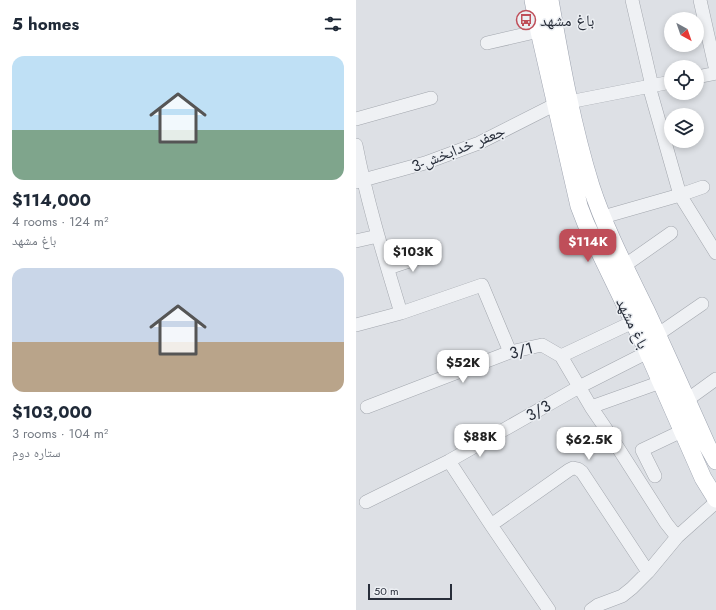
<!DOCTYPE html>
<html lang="en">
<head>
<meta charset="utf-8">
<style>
  :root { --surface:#fff; --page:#f6f6f7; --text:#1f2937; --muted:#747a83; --accent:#bf4e59 }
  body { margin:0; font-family:Jost,"Noto Naskh Arabic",sans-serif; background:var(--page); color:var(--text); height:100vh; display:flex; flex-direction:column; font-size:15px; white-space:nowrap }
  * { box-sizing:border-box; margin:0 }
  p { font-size:13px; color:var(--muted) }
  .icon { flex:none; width:22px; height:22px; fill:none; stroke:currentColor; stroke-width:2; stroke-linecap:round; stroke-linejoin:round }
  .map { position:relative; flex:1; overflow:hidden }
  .details { display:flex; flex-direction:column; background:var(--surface); width:356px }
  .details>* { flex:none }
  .needle { width:26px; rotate:140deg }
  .buttons { position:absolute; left:308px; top:12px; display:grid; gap:8px }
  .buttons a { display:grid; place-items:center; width:40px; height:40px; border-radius:50%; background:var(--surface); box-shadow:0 2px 6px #0003; font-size:20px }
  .scale { position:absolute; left:12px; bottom:10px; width:84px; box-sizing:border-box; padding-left:4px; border:2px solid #282e3a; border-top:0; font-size:11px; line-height:14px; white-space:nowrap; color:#282e3a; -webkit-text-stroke:3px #eceff3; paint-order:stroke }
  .price { position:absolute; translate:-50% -34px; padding:0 9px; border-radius:8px; background:#fff; color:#222; font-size:13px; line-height:26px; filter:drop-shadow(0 1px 2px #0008) }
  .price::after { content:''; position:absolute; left:50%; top:24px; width:12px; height:9px; margin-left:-6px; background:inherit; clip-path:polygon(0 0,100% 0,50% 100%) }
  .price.on { background:var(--accent); color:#fff }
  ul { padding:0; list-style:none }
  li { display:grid; align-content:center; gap:8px; height:212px; padding:0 12px }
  li span { display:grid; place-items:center; height:124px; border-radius:12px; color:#555 }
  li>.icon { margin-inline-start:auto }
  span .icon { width:72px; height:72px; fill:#fffc; stroke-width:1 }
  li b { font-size:17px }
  h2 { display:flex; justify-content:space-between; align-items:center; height:48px; padding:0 12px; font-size:17px }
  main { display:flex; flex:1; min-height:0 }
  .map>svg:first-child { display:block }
</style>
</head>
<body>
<main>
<section class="details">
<h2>5 homes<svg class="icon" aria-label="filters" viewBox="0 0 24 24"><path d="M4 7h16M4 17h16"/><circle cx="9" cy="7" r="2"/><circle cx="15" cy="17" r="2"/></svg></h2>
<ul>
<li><span style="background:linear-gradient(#bfe0f5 60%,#7fa58c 0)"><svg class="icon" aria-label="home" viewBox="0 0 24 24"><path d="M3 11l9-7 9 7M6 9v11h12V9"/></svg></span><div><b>$114,000</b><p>4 rooms · 124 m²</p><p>باغ مشهد</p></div></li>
<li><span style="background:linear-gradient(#c9d6e8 60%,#b9a48a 0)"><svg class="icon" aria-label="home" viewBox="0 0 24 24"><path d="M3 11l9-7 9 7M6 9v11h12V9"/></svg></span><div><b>$103,000</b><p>3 rooms · 104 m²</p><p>ستاره دوم</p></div></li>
</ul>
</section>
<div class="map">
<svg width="360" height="610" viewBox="0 0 360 610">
  <rect width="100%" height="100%" fill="#dde0e5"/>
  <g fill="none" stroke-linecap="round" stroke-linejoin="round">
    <defs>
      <path id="minor" d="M 276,0 L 296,86
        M 344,0 L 360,71
        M 131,43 L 183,31
        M 341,77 L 360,73
        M 293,86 L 324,195 L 360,253
        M 213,102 L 315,82
        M 0,119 L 75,98
        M 0,145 C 11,202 28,257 45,313
        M 0,182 L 69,163 L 123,143 L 200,104
        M 247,217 L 324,195 L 347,187
        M 0,241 L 22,236
        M 268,266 L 315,233
        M 32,268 L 74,254
        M 0,325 L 45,313 L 126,285 L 154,352
        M 301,335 L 346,304
        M 205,356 L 277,322
        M 331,400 L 360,379
        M 11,407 L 154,352 L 186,345 L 205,356 L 235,407 L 250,429 L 310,523 L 321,537
        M 235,407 L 305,382
        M 93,461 L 135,525 L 193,610
        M 299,476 L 286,450 L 326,431
        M 10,502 L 93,461 L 223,387 L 292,352
        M 135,525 L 213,470 L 217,468 L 222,469 L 226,472 L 292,572
        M 235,610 L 242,605 L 266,596 L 276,588 L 292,572 L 321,537 L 360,502"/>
      <path id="major" d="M 177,0 L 183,31 L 223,206 L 230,224 L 289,346 L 347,478 L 360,499
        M 194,0 C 205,62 216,125 235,186 C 249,229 270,269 290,310 C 311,355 331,400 351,445 L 360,461"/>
    </defs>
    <use href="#minor" stroke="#a3a7ae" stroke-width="14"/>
    <use href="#major" stroke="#9ea4b0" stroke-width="18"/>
    <use href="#minor" stroke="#eff1f4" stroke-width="13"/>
    <use href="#major" stroke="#fff" stroke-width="17"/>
  </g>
  <defs>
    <symbol id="bus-ring" viewBox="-11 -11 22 22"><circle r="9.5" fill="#eceff3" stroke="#bf4e59" stroke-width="1.5"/><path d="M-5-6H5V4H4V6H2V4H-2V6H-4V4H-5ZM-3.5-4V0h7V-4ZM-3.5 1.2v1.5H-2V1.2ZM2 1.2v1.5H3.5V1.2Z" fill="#bf4e59"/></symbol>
  </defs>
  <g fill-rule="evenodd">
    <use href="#bus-ring" x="159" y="9" width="22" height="22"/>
  </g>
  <g text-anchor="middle" stroke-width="3" stroke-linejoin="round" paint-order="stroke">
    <g font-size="16" fill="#282e3a" stroke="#eceff3" text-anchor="start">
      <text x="184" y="26">باغ مشهد</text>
    </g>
    <g font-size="16" fill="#282e3a" stroke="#eceff3">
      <text transform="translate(102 148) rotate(-22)" y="6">جعفر خدابخش-3</text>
      <text transform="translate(277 323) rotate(64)" y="6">باغ مشهد</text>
      <text transform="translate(165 350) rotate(-15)" y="6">3/1</text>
      <text transform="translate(182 410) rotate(-30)" y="6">3/3</text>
    </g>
  </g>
</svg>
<div class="buttons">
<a><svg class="needle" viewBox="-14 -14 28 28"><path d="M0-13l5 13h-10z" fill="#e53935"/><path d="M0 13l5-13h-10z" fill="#747a83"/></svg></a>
<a><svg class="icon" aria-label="locate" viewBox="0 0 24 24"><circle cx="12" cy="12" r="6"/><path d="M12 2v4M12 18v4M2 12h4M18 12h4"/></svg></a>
<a><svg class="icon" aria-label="layers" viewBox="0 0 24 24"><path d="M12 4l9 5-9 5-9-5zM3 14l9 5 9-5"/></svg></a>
</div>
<div class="scale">50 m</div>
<b class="price on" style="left:232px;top:263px">$114K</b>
<b class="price" style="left:57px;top:273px">$103K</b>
<b class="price" style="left:107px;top:384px">$52K</b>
<b class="price" style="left:124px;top:458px">$88K</b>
<b class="price" style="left:233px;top:461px">$62.5K</b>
</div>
</main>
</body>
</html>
